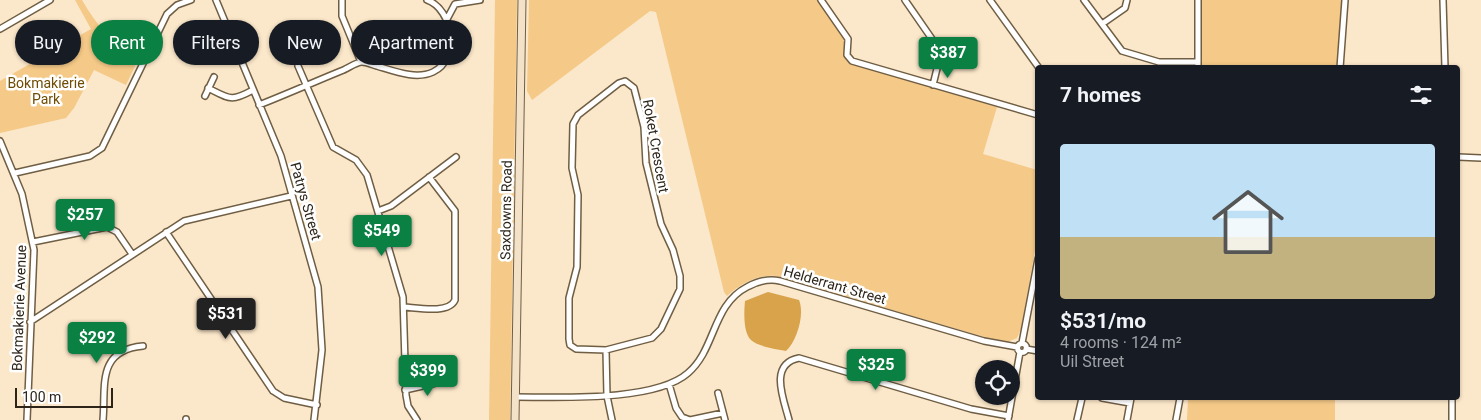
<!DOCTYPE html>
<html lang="en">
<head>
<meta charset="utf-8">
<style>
  :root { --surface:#171b24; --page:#20242c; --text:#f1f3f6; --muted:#9ea1a6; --line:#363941; --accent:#0b8043 }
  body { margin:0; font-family:Roboto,sans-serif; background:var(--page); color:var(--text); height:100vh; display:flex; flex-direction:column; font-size:19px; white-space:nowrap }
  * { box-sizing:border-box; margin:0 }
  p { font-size:16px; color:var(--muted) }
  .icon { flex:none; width:28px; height:28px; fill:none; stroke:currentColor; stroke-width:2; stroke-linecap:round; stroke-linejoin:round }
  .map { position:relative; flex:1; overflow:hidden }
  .sheet { position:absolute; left:1035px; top:65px; width:425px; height:335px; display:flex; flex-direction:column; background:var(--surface); border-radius:5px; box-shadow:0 1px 4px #0004 }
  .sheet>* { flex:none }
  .guide { position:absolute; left:15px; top:20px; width:475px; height:45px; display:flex; gap:10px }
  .buttons { position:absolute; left:975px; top:360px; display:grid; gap:10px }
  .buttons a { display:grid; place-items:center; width:45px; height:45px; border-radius:50%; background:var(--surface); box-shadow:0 1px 4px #0004; font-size:25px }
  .scale { position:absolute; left:15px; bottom:12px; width:98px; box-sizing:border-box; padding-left:5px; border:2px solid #2c2419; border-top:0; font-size:14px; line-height:18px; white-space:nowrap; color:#2c2419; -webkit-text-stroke:4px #fff; paint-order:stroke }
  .price { position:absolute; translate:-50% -42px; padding:0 11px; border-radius:5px; background:var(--accent); color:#fff; font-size:16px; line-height:32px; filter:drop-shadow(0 1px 2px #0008) }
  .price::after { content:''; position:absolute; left:50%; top:30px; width:15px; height:11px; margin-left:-8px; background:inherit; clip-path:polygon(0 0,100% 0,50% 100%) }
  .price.active { background:#222; color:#fff }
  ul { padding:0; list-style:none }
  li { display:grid; align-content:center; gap:10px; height:265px; padding:0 25px }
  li+li { border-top:1px solid var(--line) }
  li span { display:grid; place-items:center; height:155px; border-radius:5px; color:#555 }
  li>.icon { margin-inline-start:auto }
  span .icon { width:90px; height:90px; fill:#fffc; stroke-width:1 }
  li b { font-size:21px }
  h2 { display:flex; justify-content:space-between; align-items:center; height:60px; padding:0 25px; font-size:21px }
  .chip { padding:0 18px; border-radius:22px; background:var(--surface); box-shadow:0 1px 4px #0004; font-size:18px; line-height:45px }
  .chip.active { background:var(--accent); color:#fff }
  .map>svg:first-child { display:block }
</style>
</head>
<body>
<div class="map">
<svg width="1481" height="420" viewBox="0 0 1481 420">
  <rect width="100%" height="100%" fill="#fbe7c9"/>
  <path fill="#f5c987" d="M 75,0 L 82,0 C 97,26 114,44 136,64 L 126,85 L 94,70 L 74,108 L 66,118 L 0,133 L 0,81 L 91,29 Z
    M 495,0 L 517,0 L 510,420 L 489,420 Z
    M 529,0 L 817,0 L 845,39 L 844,55 L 849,63 L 997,107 L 983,154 L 1037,170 L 1037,239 L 1021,329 L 1017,338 L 1007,342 L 988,338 L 776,276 C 757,274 740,284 727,296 L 724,292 L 656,12 L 650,11 L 532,100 L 527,91 Z
    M 1202,0 L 1347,0 L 1342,67 L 1201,68 Z
    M 1188,398 L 1335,398 L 1335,420 L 1187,420 Z"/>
  <path fill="#d9a34c" d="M 768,292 L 799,300 C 805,314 797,341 786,351 C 776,349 759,347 751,340 C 743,333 744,311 745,301 Z"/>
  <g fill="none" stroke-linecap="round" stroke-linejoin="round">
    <defs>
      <path id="street" d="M 216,0 L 281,156 L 318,287 L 322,350 L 314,420
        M 342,0 L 342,16 L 361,62
        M 821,0 L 848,39 L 847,55 L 852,61 L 1038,115
        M 905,0 L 941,52 L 933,85
        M 990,0 L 1039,68
        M 1084,0 L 1122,51 L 1159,62 L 1198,62
        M 1443,0 L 1445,68
        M 447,19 L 455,4 L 480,0
        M 1102,24 L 1125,8 L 1127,0
        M 0,29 L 50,0
        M 298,66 L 333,147 L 356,160 L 367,175 L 403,297 L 406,395 L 408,406 L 417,420
        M 1198,68 L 1198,0
        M 1340,68 L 1345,0
        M 625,81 L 634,88 L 644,127 L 646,163 L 661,224 L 673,250 L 680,276 L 680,289 L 661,329 L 652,338 L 606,350 L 576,349 L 570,345 L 569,339 L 569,298 L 577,267 L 578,195 L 572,168 L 573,124 L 578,115 L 619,83 Z
        M 208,88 C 230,99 231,102 253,90
        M 205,96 L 214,77
        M 259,105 C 287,94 314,82 341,71 C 347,69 356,62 362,62 C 366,62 373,65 377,66 C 394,71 416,80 433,72 C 461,59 453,9 427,0
        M 0,141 L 22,194 L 34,250 L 27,420
        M 1458,157 L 1481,158
        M 15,173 L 90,156 L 102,148 L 167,14 L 177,5 L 191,0
        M 378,211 L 391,206 L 456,157
        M 166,232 L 273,391 L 284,398 L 317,405
        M 33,242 L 107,227 L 117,232 L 132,254
        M 405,307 C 418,308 449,314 455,300 L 455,211 L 429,177
        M 30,322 L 184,221 L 291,196
        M 1022,343 L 1038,259
        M1017.5 348a4.5 4.5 0 1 1 9 0a4.5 4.5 0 1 1-9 0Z
        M 1026,349 L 1038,351
        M 606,350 L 607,396 L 612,420
        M 669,384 L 676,408 L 682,417 L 690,420 L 723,413
        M 405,390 L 445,381
        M 718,393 L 725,420
        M 516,397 C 559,397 655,402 688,373 C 716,349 712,305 747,287 C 758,281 768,278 780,281 L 984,341 L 1017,347
        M 1102,398 L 1130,403
        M 1452,398 L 1452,420
        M 103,420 C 106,387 96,350 143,346
        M 186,420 L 186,419
        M 789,420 C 784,400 768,364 799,358 L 971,409 L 1009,416
        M 1008,420 L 1020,352
        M 1077,420 L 1082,398
        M 1127,420 L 1131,398
        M 1176,420 L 1180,398"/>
      <path id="secondary" d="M 515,420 L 522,0"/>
    </defs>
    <use href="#street" stroke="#6f5e44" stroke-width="8"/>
    <use href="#secondary" stroke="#6f5e44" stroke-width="9"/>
    <use href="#street" stroke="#fff" stroke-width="5"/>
    <use href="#secondary" stroke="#f3e2c7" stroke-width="7"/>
  </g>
  <g text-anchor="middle" stroke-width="5" stroke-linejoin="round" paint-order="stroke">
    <g font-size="14" fill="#6f4c04" stroke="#fff">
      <text x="46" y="88">Bokmakierie<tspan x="46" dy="16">Park</tspan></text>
    </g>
    <g font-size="14" fill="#2c2419" stroke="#fff">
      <text transform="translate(656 146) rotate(80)" y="5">Roket Crescent</text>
      <text transform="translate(306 201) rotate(74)" y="5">Patrys Street</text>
      <text transform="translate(506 210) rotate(-89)" y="5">Saxdowns Road</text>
      <text transform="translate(835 285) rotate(16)" y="5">Helderrant Street</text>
      <text transform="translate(19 308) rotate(-88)" y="5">Bokmakierie Avenue</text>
    </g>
  </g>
</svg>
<div class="buttons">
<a><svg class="icon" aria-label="locate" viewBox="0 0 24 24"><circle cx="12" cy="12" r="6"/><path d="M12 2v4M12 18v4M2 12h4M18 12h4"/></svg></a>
</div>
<div class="scale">100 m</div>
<b class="price" style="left:948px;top:79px">$387</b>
<b class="price" style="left:85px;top:241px">$257</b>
<b class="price" style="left:382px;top:257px">$549</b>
<b class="price active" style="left:226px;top:340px">$531</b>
<b class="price" style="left:97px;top:364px">$292</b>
<b class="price" style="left:876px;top:391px">$325</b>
<b class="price" style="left:428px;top:397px">$399</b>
<div class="guide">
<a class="chip">Buy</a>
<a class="chip active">Rent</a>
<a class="chip">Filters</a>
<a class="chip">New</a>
<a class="chip">Apartment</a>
</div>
<section class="sheet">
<h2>7 homes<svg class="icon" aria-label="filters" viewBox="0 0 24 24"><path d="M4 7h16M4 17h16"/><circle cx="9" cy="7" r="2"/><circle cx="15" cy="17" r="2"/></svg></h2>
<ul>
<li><span style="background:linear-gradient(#bfe0f5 60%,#c2b280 0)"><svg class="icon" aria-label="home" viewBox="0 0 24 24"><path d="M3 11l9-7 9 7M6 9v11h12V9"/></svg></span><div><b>$531/mo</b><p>4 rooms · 124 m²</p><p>Uil Street</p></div></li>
</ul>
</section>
</div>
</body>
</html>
